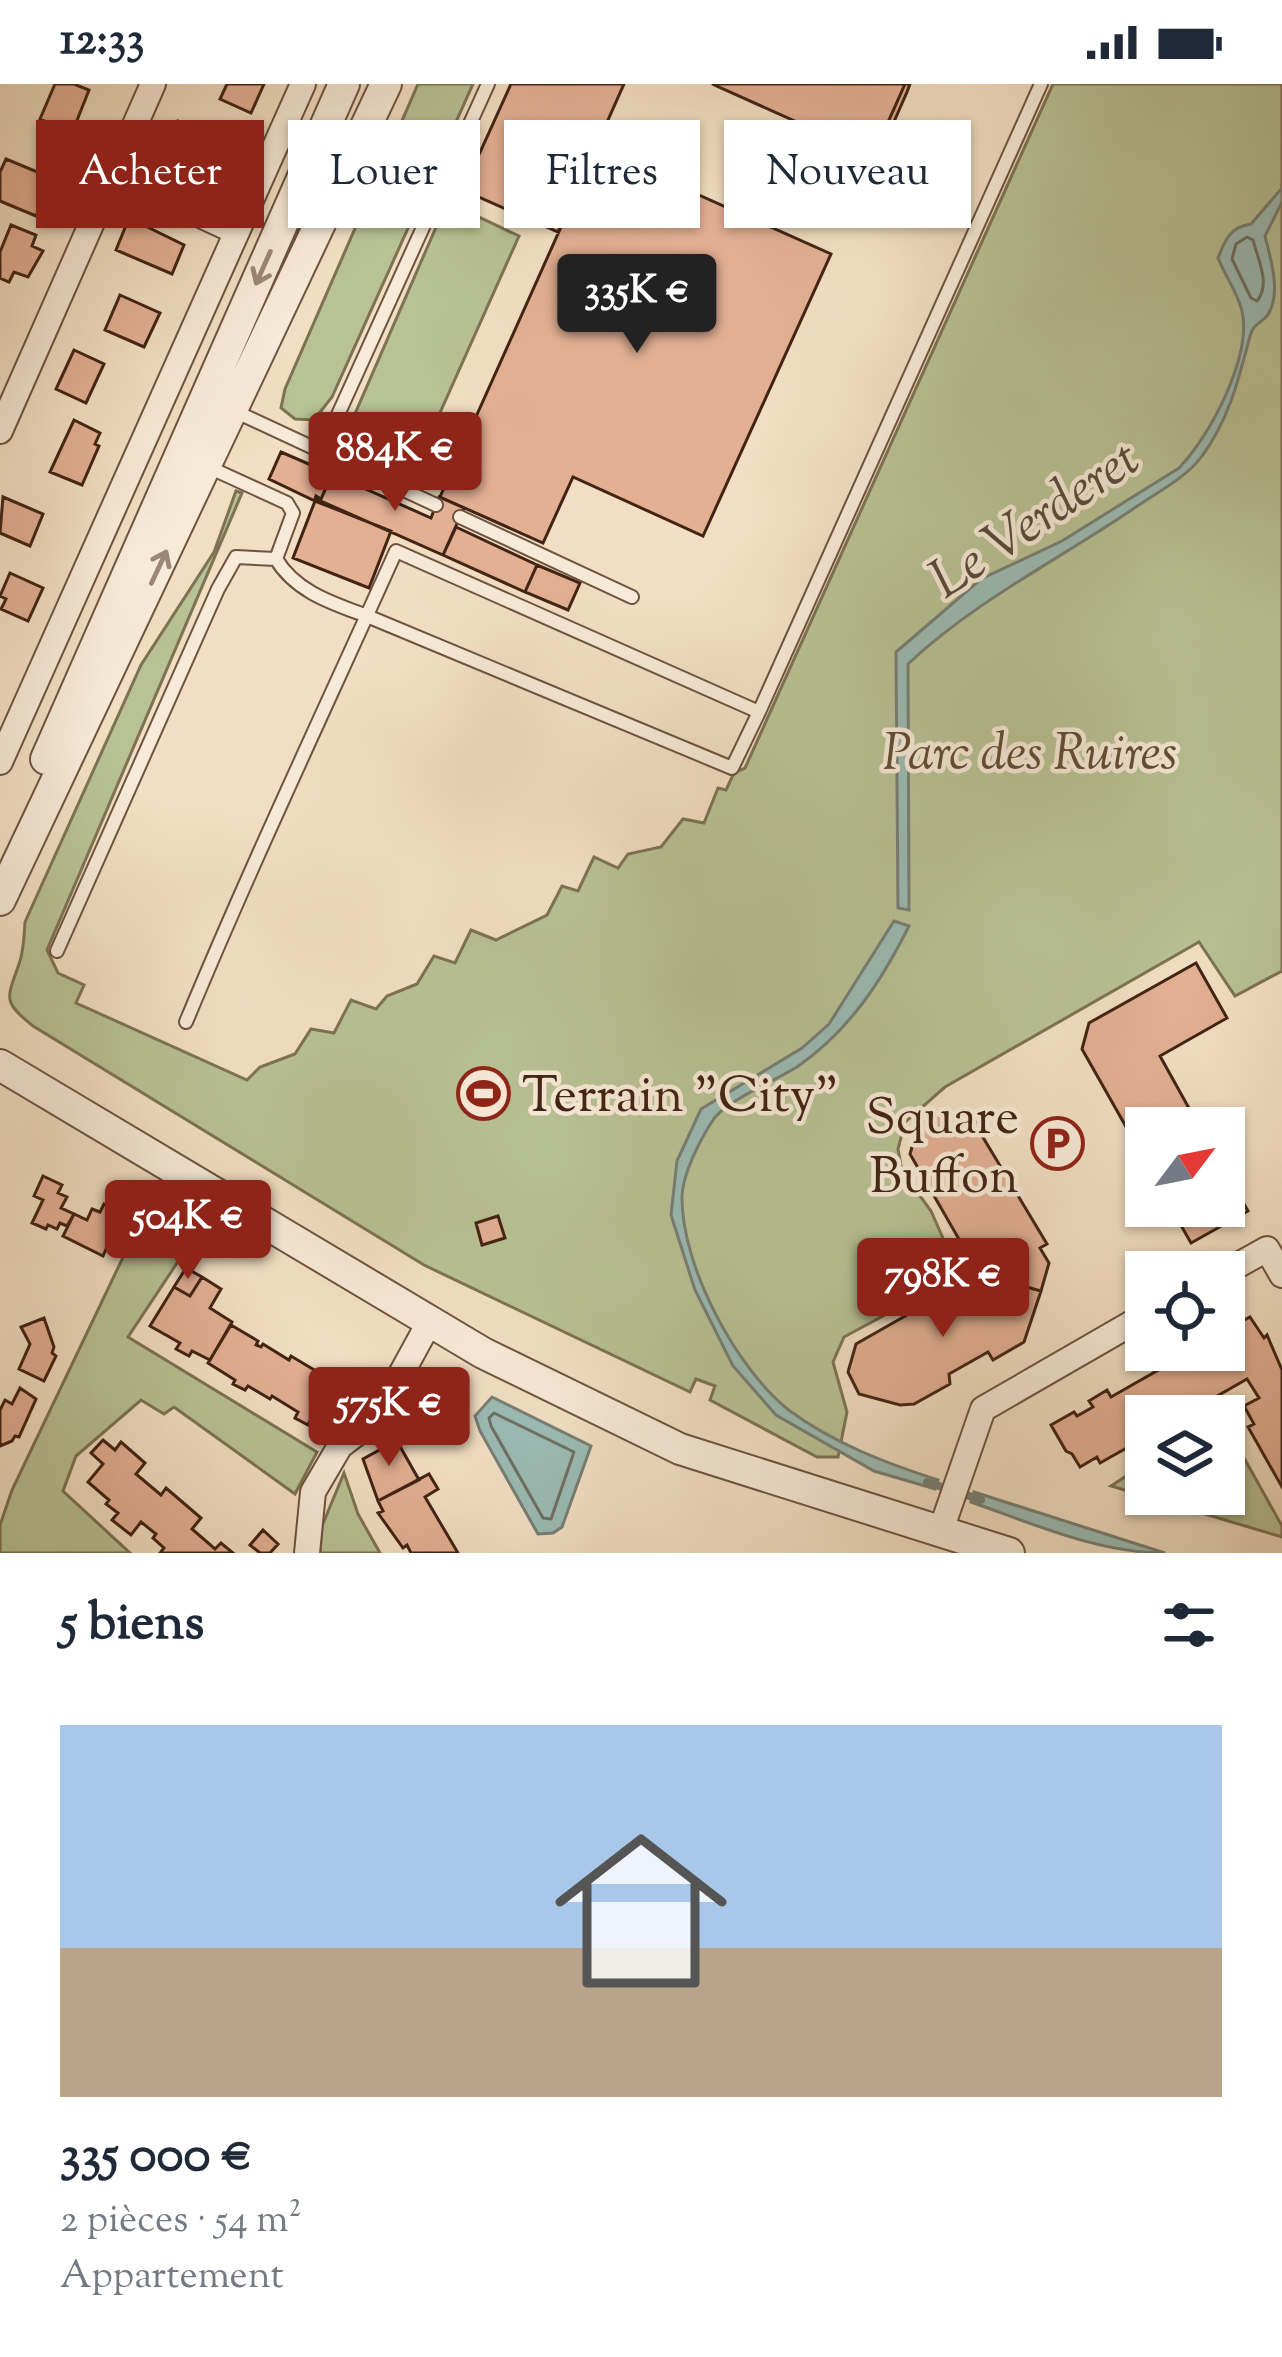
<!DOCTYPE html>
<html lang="fr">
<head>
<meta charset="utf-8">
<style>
  :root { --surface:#fff; --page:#f6f6f7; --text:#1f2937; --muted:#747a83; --accent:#8f2418 }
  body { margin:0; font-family:"Sorts Mill Goudy",serif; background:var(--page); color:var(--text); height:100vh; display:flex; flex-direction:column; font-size:45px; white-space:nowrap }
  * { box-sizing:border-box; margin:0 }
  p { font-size:39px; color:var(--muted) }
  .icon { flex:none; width:66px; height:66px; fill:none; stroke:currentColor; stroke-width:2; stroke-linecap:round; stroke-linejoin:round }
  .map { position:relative; height:1469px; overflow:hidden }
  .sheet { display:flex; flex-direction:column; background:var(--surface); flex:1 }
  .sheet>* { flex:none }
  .hud { position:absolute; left:36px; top:36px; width:1212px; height:108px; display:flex; gap:24px }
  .needle { width:78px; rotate:58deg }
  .tools { position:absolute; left:1125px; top:1023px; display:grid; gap:24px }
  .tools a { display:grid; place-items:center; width:120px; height:120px; border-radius:0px; background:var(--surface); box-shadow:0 3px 9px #0004; font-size:60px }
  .price { position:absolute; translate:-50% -102px; padding:0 27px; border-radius:12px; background:var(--accent); color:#fff; font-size:39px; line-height:78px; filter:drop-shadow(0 3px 6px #0008) }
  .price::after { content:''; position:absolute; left:50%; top:72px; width:36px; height:27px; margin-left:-18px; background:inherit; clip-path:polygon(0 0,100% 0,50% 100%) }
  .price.current { background:#222; color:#fff }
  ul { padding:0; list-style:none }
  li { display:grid; align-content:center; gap:24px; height:636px; padding:0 60px }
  li span { display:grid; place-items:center; height:372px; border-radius:0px; color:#555 }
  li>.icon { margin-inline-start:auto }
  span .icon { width:216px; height:216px; fill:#fffc; stroke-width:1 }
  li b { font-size:51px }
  h2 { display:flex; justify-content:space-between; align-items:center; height:144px; padding:0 60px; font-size:51px }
  .pill { padding:0 42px; border-radius:0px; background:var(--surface); box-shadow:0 3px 9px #0004; font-size:42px; line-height:108px }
  .pill.current { background:var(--accent); color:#fff }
  .status { display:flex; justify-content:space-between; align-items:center; height:84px; padding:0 60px; background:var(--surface); direction:ltr }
  .status svg { height:33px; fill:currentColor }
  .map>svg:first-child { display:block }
</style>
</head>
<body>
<div class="status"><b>12:33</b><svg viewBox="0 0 49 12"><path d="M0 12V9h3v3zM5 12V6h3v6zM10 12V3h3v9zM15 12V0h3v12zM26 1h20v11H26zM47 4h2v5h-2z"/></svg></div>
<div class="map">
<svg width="1282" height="1469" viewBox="0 0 1282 1469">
  <rect width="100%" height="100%" fill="#f2dfc3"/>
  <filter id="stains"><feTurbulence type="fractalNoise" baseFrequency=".00167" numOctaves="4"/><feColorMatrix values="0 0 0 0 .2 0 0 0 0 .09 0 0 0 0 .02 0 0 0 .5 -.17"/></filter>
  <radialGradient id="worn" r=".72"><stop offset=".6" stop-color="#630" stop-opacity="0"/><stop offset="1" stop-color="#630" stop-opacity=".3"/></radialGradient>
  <path fill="#b8c295" stroke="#7d7354" stroke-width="3" d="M 418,0 L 473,0 L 332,313 L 314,336 L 295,335 L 281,324 L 285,305 Z
    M 1053,0 L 1282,0 L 1282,887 L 1235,912 L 1199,858 L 945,1003 L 905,1038 L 898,1065 L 902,1087 L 931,1127 L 949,1168 L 935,1204 L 844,1253 L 833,1278 L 847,1328 L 838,1373 L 817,1373 L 710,1316 L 715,1302 L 696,1295 L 690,1308 L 424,1181 L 33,942 C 2,917 7,915 19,880 C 24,867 24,852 25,838 L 141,581 L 214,468 L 236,407 L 242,409 L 47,866 L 58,889 L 84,901 L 76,919 L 247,996 L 260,983 L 295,970 L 311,945 L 334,949 L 351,916 L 376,925 L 387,912 L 417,900 L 434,872 L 455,879 L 471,846 L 496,856 L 547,831 L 562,802 L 578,807 L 594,773 L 618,784 L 628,770 L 661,763 L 683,735 L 704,739 L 718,704 L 726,706 L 734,689 L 745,684 Z
    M 447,118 L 519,152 L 409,398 C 377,383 358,375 351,339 Z
    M 160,1108 L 228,1147 L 234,1172 L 183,1170 L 128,1253 L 317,1368 L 295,1410 L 174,1323 L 164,1330 L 141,1316 L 76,1372 L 63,1407 L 130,1469 L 0,1469 L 0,1441 L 12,1406 L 147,1123 Z
    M 1224,1338 L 1282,1442 L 1282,1453 L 1111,1402 L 1146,1379 L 1146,1410 L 1224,1410 Z
    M 344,1389 L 358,1430 L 380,1469 L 320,1469 L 322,1442 Z"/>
  <path fill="#9bbcb5" stroke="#777f75" stroke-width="3" d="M 1282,104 L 1282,118 L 1265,152 C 1271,176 1282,211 1267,232 C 1259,241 1254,239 1250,252 C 1239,294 1229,336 1202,372 C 1187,393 1158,408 1136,423 C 1060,475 976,516 908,580 L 909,826 L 898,824 L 896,568 L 981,495 L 1062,457 L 1179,384 C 1210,352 1252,273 1242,227 C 1238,209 1225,192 1218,174 C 1225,156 1230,143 1251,140 Z
    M 894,837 L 909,842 C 881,898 849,947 797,983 C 776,996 724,1018 713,1036 C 700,1056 683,1089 682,1112 C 681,1181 736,1285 790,1327 C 835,1360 886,1379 938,1396 L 935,1405 L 874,1387 L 776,1331 L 733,1282 L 695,1206 L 671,1131 L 677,1077 L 701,1025 L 802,964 L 829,940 Z
    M 492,1313 L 591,1362 L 562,1443 L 553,1449 L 538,1450 L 480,1347 L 475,1332 Z
    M 974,1408 L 1165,1469 C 1098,1469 1034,1440 971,1418 Z"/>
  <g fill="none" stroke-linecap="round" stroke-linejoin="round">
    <path stroke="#6e7064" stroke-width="3" d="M 1247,153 L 1253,156 C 1258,176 1271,200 1257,217 L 1251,214 L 1232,175 L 1236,160 Z
      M 494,1329 L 574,1368 L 551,1435 L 543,1434 L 491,1342 L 489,1334 Z"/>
    <path stroke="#777f75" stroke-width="8" d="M 927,1398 L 981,1416"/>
  </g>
  <path fill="#e3b094" stroke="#422414" stroke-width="3" d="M 55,0 L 74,0 L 89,6 L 72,49 L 40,35 Z
    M 227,0 L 264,0 L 251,29 L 220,15 Z
    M 511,0 L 624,0 L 558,148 L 463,106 Z
    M 712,0 L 905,0 L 873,72 Z
    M 905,0 L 910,0 L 907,8 L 878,74 L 873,72 Z
    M 178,37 L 218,55 L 203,87 L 163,72 Z
    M 596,65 L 831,170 L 703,452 L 573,393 L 543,459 L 440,413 Z
    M 6,75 L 52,94 L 36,132 L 0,117 L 0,88 Z
    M 129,134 L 184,161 L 172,190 L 116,166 Z
    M 11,141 L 36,151 L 32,162 L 43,167 L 28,193 L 14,188 L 9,198 L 0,194 L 0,168 Z
    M 120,211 L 160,229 L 144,263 L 105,246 Z
    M 74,266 L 104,280 L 86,319 L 56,305 Z
    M 74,336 L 100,349 L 95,360 L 99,362 L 82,401 L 50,388 Z
    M 281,368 L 332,390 L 321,415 L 316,412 L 315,417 L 269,395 Z
    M 332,390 L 431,434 L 439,413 L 464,424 L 443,471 L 314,414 L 321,415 Z
    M 3,413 L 43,430 L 30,462 L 0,449 Z
    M 315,417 L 391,447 L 369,504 L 293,474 Z
    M 456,443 L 537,481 L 525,508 L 443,471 Z
    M 537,481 L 580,499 L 568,526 L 525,508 Z
    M 10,489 L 43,504 L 28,537 L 1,525 L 6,515 L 0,512 Z
    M 1196,879 L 1227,934 L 1160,972 L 1200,1044 L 1146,1044 L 1146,1078 L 1082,965 L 1089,939 Z
    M 933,1026 L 984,1040 L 981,1050 L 1047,1160 L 1040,1164 L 1049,1179 L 1041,1207 L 979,1190 L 910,1070 L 918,1042 L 930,1035 Z
    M 1224,1086 L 1248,1127 L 1191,1159 L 1170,1122 L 1224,1122 Z
    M 43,1092 L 62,1101 L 58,1109 L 67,1113 L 61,1124 L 74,1130 L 67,1142 L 60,1139 L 57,1145 L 48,1141 L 46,1145 L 32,1139 L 43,1116 L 34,1112 Z
    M 104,1120 L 122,1129 L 103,1172 L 63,1152 L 74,1130 L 87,1136 L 92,1125 L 100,1128 Z
    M 498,1132 L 505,1154 L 482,1161 L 476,1139 Z
    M 186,1184 L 202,1193 L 190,1212 L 174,1203 Z
    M 979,1190 L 1041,1207 L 1024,1258 L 993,1276 L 988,1268 L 949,1290 L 950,1300 L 914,1320 L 900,1321 L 859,1310 L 848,1288 L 856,1260 Z
    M 202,1193 L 221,1205 L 210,1224 L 232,1238 L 210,1276 L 192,1267 L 189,1272 L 176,1265 L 180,1259 L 150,1242 L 174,1203 L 190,1212 Z
    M 1250,1233 L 1264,1254 L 1267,1251 L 1282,1286 L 1282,1403 L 1248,1343 L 1254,1340 L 1244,1322 L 1259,1314 L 1247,1295 L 1184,1331 L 1181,1324 L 1168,1332 L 1146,1332 L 1146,1353 L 1100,1379 L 1097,1373 L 1080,1383 L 1072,1370 L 1066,1367 L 1051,1341 L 1074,1328 L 1077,1332 L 1093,1323 L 1089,1317 L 1107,1306 L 1111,1313 L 1174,1277 L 1171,1270 L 1178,1266 L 1224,1266 L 1224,1247 Z
    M 44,1234 L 54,1263 L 52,1269 L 56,1272 L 44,1297 L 19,1285 L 30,1260 L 21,1243 Z
    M 231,1241 L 258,1257 L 256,1261 L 261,1263 L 263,1260 L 289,1276 L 291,1272 L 321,1290 L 319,1293 L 353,1309 L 330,1347 L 311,1335 L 308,1341 L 295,1334 L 298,1328 L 272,1312 L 270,1315 L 248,1302 L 245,1306 L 233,1300 L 235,1296 L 208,1279 Z
    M 20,1304 L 36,1315 L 19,1353 L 15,1352 L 12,1357 L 0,1362 L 0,1326 L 5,1316 L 12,1320 Z
    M 393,1350 L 419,1396 L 378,1417 L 363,1375 L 383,1364 L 380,1357 Z
    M 103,1356 L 115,1366 L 121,1358 L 145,1379 L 136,1390 L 161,1411 L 166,1404 L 201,1434 L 192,1445 L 215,1465 L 221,1459 L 233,1469 L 160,1469 L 164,1464 L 153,1454 L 156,1450 L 141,1438 L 131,1451 L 112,1436 L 118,1429 L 106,1420 L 109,1416 L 88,1398 L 103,1380 L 91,1369 Z
    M 429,1390 L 438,1405 L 425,1413 L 458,1469 L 411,1469 L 407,1461 L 403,1464 L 378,1429 L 383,1427 L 378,1417 Z
    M 263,1446 L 278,1460 L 270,1469 L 260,1469 L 250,1461 Z"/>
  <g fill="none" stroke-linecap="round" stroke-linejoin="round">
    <defs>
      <path id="service" d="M 230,325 L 436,421
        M 322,366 L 488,0
        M 204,381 L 287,419 L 293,429 L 276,475
        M 460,433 L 632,513
        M 759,628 L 1041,0
        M 57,867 L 218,505 L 236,473 L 276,475 C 296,508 332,519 367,532 L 732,684 L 759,628 L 396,467 C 326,623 252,779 186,938"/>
      <path id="minor" d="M 114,91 L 237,148
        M 0,347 L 153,0
        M 0,678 L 303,0
        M 1224,1189 L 1267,1165 L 1282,1191
        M 941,1446 L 983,1325 L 1146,1231
        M 307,1469 L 313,1408 L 340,1362 L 377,1334 L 430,1237"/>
      <path id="tertiary" d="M 46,675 L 344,0
        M 0,816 L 386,0
        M 0,981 L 483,1269 L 680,1365 L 1009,1469"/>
    </defs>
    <use href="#service" stroke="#6e5340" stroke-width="16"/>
    <use href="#minor" stroke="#6e5340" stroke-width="28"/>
    <use href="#tertiary" stroke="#6e5340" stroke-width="34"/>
    <use href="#service" stroke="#f7ead8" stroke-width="12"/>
    <use href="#minor" stroke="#f7ead8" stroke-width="24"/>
    <use href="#tertiary" stroke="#f7ead8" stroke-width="30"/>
  </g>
  <defs><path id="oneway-shaft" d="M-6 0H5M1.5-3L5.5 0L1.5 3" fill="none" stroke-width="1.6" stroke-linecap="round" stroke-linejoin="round" transform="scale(3)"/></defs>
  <g stroke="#9c8776">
    <use href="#oneway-shaft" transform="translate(263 184) rotate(114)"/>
    <use href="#oneway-shaft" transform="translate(159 483) rotate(-65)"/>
  </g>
  <defs>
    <symbol id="stadium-ring" viewBox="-11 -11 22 22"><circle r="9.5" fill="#f7ead8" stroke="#8f2418" stroke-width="1.5"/><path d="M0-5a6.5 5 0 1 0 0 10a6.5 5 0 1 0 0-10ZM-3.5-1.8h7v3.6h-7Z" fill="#8f2418"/></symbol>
    <symbol id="parking-ring" viewBox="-11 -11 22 22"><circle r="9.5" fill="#f7ead8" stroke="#8f2418" stroke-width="1.5"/><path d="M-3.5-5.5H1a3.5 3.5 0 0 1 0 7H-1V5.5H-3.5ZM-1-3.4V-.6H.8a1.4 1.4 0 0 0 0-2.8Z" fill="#8f2418"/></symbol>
  </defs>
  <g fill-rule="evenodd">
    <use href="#stadium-ring" x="454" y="980" width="59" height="59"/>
    <use href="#parking-ring" x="1028" y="1030" width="59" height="59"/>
  </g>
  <g text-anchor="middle" stroke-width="9" stroke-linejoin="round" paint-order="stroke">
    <g font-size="51" font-style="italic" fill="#604c34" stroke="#f7ead8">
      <text x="1030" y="684">Parc des Ruires</text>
    </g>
    <g font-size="51" fill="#422414" stroke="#f7ead8" text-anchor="start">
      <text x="522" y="1027">Terrain "City"</text>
      <text x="1019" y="1049" text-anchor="end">Square<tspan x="1019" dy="59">Buffon</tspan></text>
    </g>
    <g font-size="54" font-style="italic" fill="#584a3c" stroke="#f7ead8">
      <text transform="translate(1033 433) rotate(-34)" y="19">Le Verderet</text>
    </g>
  </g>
  <rect width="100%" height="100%" filter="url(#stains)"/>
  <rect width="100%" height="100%" fill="url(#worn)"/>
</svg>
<div class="tools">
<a><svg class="needle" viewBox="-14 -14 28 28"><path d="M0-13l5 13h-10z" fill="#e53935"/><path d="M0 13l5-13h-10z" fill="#747a83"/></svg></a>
<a><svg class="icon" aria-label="locate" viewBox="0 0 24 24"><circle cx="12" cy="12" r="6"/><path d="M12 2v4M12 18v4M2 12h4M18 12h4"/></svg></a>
<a><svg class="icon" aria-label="layers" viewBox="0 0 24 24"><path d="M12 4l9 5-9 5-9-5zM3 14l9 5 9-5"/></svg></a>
</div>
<b class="price current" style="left:637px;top:272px">335K €</b>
<b class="price" style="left:395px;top:430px">884K €</b>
<b class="price" style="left:188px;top:1198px">504K €</b>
<b class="price" style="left:943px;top:1256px">798K €</b>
<b class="price" style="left:389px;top:1385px">575K €</b>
<div class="hud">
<a class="pill current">Acheter</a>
<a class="pill">Louer</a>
<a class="pill">Filtres</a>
<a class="pill">Nouveau</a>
</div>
</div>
<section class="sheet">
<h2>5 biens<svg class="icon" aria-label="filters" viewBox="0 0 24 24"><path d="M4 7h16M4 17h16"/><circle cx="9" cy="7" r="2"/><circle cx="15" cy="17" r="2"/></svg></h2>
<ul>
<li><span style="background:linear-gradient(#a9c7e8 60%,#b9a48a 0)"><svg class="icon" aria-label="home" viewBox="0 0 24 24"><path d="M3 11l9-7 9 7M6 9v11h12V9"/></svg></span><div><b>335 000 €</b><p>2 pièces · 54 m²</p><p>Appartement</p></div></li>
</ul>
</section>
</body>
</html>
